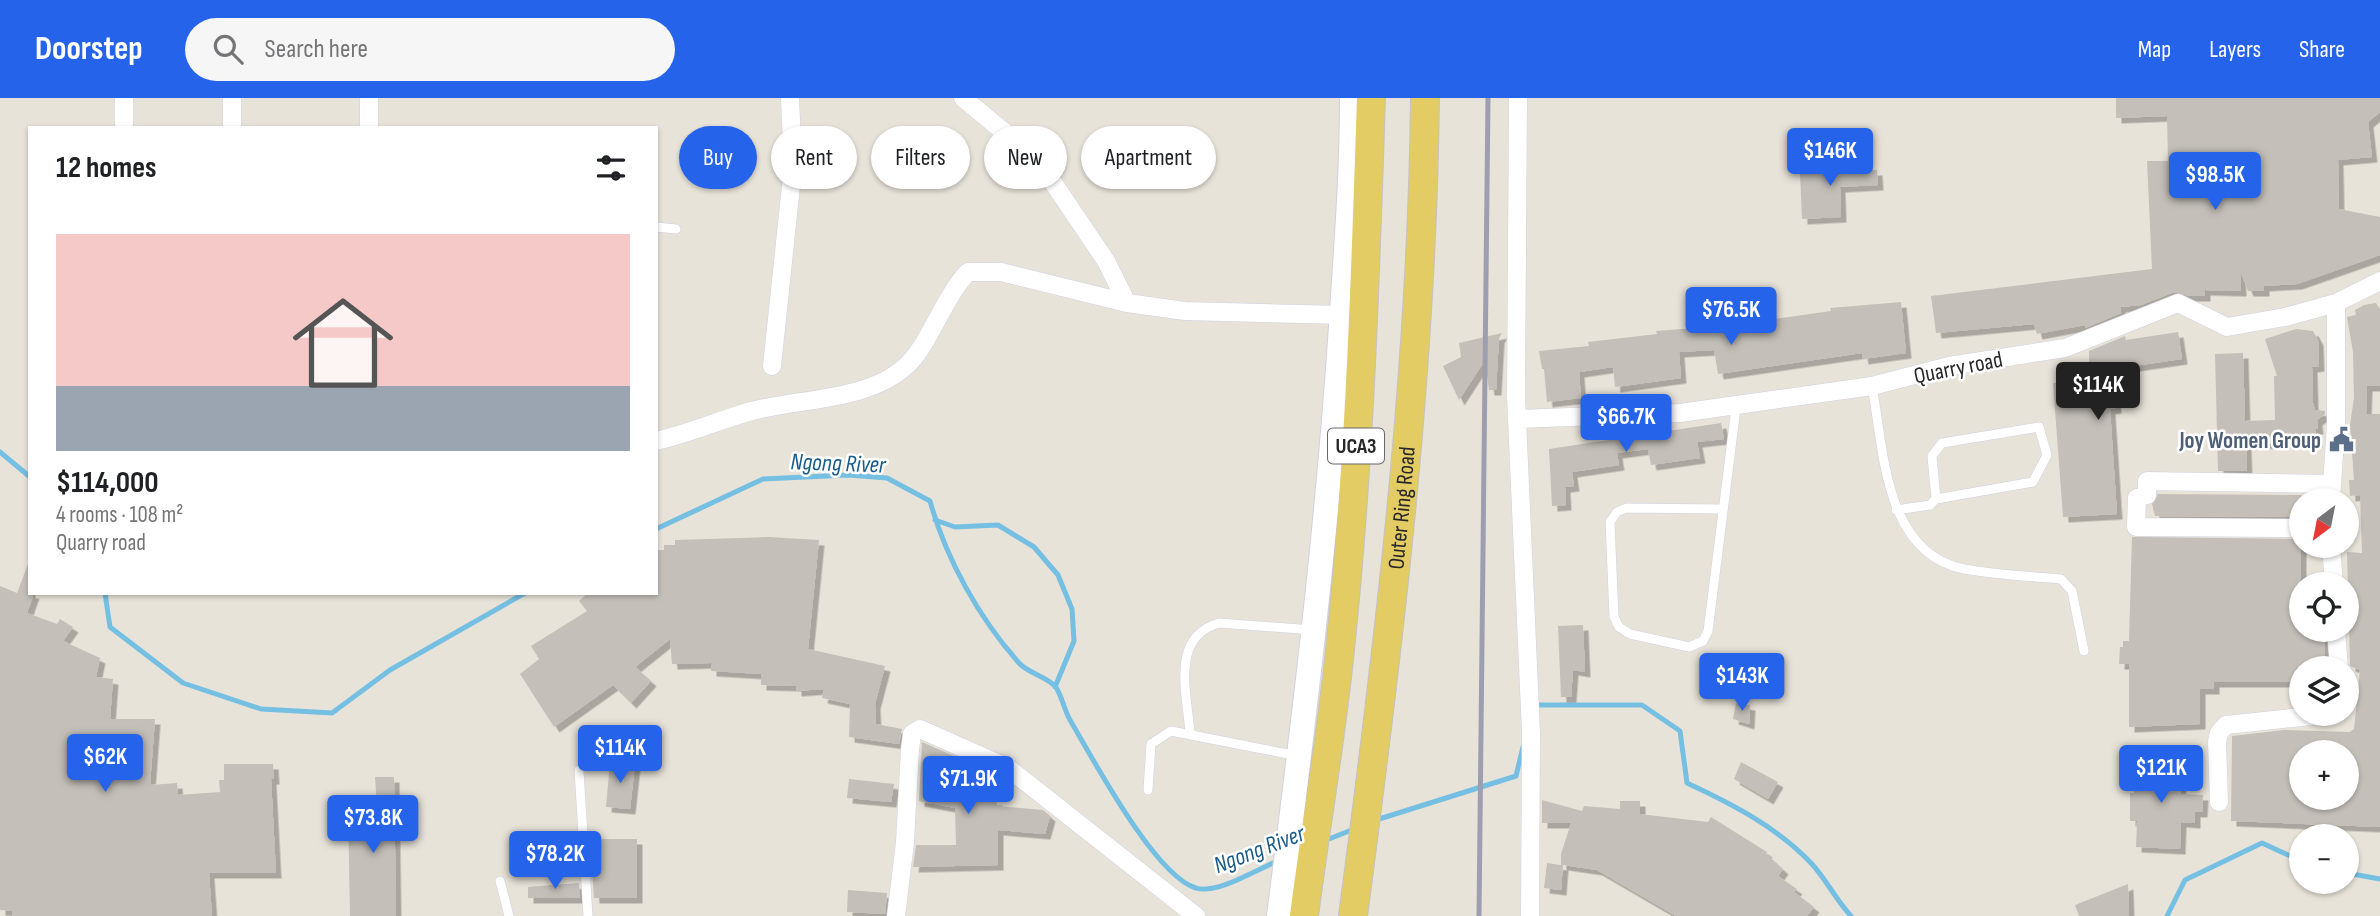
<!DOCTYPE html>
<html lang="en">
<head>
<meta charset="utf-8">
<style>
  :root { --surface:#fff; --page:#f6f6f6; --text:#202124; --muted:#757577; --accent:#2563eb }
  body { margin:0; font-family:"Sofia Sans Condensed",sans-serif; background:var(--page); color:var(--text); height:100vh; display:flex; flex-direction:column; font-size:26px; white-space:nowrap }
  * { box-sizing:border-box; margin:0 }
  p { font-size:23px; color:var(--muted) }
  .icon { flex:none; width:38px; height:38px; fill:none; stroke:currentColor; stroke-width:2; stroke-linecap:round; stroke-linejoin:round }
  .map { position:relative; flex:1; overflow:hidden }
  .sheet { position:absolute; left:28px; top:28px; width:630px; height:469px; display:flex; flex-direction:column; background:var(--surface); border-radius:0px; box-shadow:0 2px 5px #0004 }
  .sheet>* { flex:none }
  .guide { position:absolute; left:679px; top:28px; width:665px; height:63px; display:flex; gap:14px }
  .needle { width:46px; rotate:212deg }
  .controls { position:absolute; left:2289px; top:390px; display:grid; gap:14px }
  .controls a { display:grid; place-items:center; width:70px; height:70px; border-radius:50%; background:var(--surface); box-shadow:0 2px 5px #0004; font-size:35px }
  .price { position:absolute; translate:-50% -60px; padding:0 16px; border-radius:7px; background:var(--accent); color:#fff; font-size:23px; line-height:46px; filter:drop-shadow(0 2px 4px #0008) }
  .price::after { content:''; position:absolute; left:50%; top:42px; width:21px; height:16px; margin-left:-10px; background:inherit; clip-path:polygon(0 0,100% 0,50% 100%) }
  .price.active { background:#222; color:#fff }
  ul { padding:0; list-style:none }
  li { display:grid; align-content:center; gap:14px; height:371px; padding:0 28px }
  li span { display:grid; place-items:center; height:217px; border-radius:0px; color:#555 }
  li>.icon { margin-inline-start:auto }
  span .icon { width:126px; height:126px; fill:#fffc; stroke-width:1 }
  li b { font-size:30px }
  h2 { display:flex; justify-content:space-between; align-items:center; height:84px; padding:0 28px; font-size:30px }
  .chip { padding:0 24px; border-radius:32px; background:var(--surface); box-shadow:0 2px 5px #0004; font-size:24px; line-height:63px }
  .chip.active { background:var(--accent); color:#fff }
  header { display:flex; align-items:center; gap:42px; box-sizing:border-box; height:98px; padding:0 35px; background:var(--accent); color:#fff }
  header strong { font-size:33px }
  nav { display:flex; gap:38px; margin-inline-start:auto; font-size:24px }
  .search { width:490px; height:63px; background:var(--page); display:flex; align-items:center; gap:18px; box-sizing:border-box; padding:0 24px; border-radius:38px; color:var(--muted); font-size:26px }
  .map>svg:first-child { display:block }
</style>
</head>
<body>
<header>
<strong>Doorstep</strong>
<div class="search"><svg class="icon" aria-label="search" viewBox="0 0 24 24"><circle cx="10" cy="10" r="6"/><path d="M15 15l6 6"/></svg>Search here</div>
<nav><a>Map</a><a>Layers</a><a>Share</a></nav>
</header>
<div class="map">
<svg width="2380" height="818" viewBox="0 0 2380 818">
  <defs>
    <filter id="shadow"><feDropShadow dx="5.5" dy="5.5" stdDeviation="0" flood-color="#0004"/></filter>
  </defs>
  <rect width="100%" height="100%" fill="#e8e3d9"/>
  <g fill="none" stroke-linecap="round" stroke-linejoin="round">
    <path stroke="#75bfe2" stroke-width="5" d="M 0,354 L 30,379
      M 935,422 L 955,429 L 998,427 L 1034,449 L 1058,477 L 1072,511 L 1074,543 L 1055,589
      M 656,431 L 763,381 L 848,377 L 887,380 L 930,403 C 946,461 979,520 1019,565 C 1028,575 1045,578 1055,588 C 1062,597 1064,612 1070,622 C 1093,661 1155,778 1196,790 C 1217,797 1259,770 1280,762
      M 105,495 L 110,529 L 183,585 L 261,611 L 332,615 L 390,572 L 525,495
      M 1534,609 L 1535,607 L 1642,607 L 1680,633 L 1687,685 C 1732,706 1777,729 1811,765 C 1826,781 1836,802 1851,818
      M 1376,722 L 1516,678 L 1523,649
      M 1324,743 L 1354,731
      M 2347,775 L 2380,781
      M 2167,818 L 2185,782 L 2262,745 L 2301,763"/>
  </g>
  <path fill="#c4bfb9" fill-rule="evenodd" filter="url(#shadow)" d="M 2116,0 L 2380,0 L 2380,14 L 2368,24 L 2372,59 L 2338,62 L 2339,111 L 2380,119 L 2380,157 L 2297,186 L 2264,188 L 2264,193 L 2248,193 L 2240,172 L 2241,193 L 2205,192 L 2205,198 L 2189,198 L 2174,194 L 2141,207 L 2120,209 L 2121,215 L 2085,230 L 2085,227 L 2037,236 L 2034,226 L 1936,235 L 1931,198 L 2152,171 L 2147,63 L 2168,63 L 2167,18 L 2116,20 Z
    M 1841,60 L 1841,73 L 1877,72 L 1878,87 L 1840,89 L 1841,119 L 1802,121 L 1800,75 L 1817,74 L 1817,61 Z
    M 1901,204 L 1906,255 L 1863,261 L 1862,255 L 1718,276 L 1714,252 L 1679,254 L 1681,280 L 1615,289 L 1613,269 L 1579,274 L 1581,300 L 1547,304 L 1544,271 L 1542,271 L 1539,253 L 1589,248 L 1588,244 L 1657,236 L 1656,233 L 1733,227 L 1831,213 L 1830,210 Z
    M 2376,205 L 2380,211 L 2380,288 L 2367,288 L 2366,316 L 2380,316 L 2380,729 L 2231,723 L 2232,638 L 2284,632 L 2350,634 L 2354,631 L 2360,572 L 2350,568 L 2347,454 L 2362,455 L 2360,397 L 2350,398 L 2349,382 L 2354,382 L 2350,327 L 2354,300 L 2353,254 L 2347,219 L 2356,217 L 2355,212 L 2364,207 ZM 2301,654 L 2351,654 L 2351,700 L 2301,700 Z
    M 2296,231 L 2313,233 L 2318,242 L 2319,268 L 2312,269 L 2313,305 L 2315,312 L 2325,313 L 2325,316 L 2317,322 L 2318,331 L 2315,331 L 2317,344 L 2246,346 L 2247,373 L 2218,373 L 2215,256 L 2243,255 L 2245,323 L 2275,322 L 2274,278 L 2277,278 L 2265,241 Z
    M 2178,234 L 2182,261 L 2113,271 L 2116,310 L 2110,311 L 2117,416 L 2063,419 L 2053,285 L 2088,283 L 2084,265 L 2089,264 L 2089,253 L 2125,238 L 2126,242 Z
    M 1502,235 L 1499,240 L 1496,292 L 1489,292 L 1485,262 L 1459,302 L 1443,268 L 1461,259 L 1459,245 Z
    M 1721,325 L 1724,341 L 1697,344 L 1700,360 L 1651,367 L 1648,351 L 1617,355 L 1619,367 L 1572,374 L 1574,388 L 1565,389 L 1566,407 L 1552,408 L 1549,351 Z
    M 2158,396 L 2301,397 L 2301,419 L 2155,418 L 2152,406 Z
    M 769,439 L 819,442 L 808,551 L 885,568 L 875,606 L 876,626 L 902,631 L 899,646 L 849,639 L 850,606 L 822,600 L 824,591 L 796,593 L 796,588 L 761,587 L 761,576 L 711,573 L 711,565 L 672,566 L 670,541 L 635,569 L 651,583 L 631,605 L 613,587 L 554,629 L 520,576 L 539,561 L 531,548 L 587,513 L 579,503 L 588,495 L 656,495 L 656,452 L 664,452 L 664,447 L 675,447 L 675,442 Z
    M 2132,439 L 2301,441 L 2301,532 L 2325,532 L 2325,570 L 2301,570 L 2301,584 L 2214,584 L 2214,591 L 2200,591 L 2200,626 L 2129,629 L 2129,566 L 2119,566 L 2120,549 L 2123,549 L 2123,543 L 2129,543 Z
    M 28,466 L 30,495 L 34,495 L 27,515 L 57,526 L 60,521 L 73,529 L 63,543 L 100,560 L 96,579 L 113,581 L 110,621 L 155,621 L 150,687 L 177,685 L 178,697 L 220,694 L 219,682 L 224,682 L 224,666 L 273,666 L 274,681 L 271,681 L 276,775 L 209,775 L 212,818 L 12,818 L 12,813 L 0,812 L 0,488 L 17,495 Z
    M 1583,527 L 1585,574 L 1573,572 L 1571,599 L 1561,599 L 1558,528 Z
    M 1736,605 L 1750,607 L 1749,626 L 1733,621 Z
    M 922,644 L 967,664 L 958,692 L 964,693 L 962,703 L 997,702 L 997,708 L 1043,712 L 1050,718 L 1045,736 L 998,732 L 998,767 L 913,769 L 916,747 L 956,747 L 955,710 L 919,703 Z
    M 610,663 L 635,666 L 630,711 L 606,709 Z
    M 1741,664 L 1778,684 L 1768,701 L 1734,681 Z
    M 2180,665 L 2181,696 L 2203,697 L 2202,714 L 2195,714 L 2195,725 L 2181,724 L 2180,751 L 2136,749 L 2137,723 L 2130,723 L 2130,695 L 2134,695 L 2133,666 Z
    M 375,679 L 394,679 L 396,818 L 350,818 L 348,709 L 377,709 Z
    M 849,681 L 894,686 L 891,704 L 847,700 Z
    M 1542,702 L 1582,713 L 1584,708 L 1620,711 L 1620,703 L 1640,703 L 1640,716 L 1708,724 L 1711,719 L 1767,754 L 1766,756 L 1783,771 L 1778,778 L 1797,791 L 1794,794 L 1814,809 L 1807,818 L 1676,818 L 1597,772 L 1563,767 L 1561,792 L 1544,790 L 1547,765 L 1561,767 L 1561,756 L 1571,725 L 1542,725 Z
    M 590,741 L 637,741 L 637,800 L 594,800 Z
    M 526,756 L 542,757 L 542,772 L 525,771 Z
    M 579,785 L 580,800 L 528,800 L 528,789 Z
    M 2128,786 L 2129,818 L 2079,818 L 2075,807 Z
    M 848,792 L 887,795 L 885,816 L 847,814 Z"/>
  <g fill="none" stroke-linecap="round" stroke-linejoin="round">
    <defs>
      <path id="service" d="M 656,129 L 676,131
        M 1872,288 C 1884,352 1884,455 1964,471 C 1996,477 2029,478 2061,481 L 2072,493 L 2084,553
        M 1722,411 L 1626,410 L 1617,414 L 1610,424 L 1614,519 L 1619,529 L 1630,536 L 1689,549 L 1703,543 L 1708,533 L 1736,310
        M 1896,412 L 1930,407 L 1936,401 L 1932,358 L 1942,345 L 2039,329 L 2047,357 L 2033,384 L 1936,401
        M 1190,635 C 1187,595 1170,539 1219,525 L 1313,532
        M 579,672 L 588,818
        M 1148,692 L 1151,646 L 1171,633 L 1298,658
        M 500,783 L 509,818"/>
      <path id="minor" d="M 963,0 L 1009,38 L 1050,80 L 1106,163 L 1127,205 L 1185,213 L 1342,217
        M 1518,0 L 1516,298 L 1531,635 L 1530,818
        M 124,30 L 124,0
        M 232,30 L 232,0
        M 369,30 L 369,0
        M 772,268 L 793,69 L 790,0
        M 1518,321 L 1680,315 L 1872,288 L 1949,268 L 2065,250 L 2178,205 L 2227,229 L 2285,219 L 2336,205 L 2380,183
        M 656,343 C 688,336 717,323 748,314 C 796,300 867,304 906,268 C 929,248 943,200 968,174 L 1001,174 L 1127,205
        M 2331,402 L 2336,327 L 2336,205
        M 2301,430 L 2136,429 L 2137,400 L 2147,397 L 2147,383 L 2332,386
        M 2331,448 L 2334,486
        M 2336,532 L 2339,570
        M 2219,704 L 2217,644 L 2219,635 L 2226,627 L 2330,616
        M 896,818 L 905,744 L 910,651 L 912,636 L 920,631 L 1008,670 L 1196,818"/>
      <path id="secondary" d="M 1279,818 C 1304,622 1328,425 1341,228 C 1346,152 1352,76 1352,0"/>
      <g id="primary">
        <path d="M 1304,818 C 1315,732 1330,647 1339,561 C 1359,375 1365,187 1371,0"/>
        <path id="s1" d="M 1353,818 C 1389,546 1422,274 1425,0"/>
      </g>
    </defs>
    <use href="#service" stroke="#cfd1df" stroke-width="10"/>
    <use href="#minor" stroke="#cfd1df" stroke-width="19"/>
    <use href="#secondary" stroke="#cfd1df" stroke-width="26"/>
    <use href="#primary" stroke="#c3c3c3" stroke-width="30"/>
    <use href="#service" stroke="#fff" stroke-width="9"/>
    <use href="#minor" stroke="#fff" stroke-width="18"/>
    <use href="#secondary" stroke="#fff" stroke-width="24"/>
    <use href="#primary" stroke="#e3cc64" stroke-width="28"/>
    <path stroke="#9d9fb0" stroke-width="5" d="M 1479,818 L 1488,0"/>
  </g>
  <defs>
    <symbol id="civic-bare" viewBox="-9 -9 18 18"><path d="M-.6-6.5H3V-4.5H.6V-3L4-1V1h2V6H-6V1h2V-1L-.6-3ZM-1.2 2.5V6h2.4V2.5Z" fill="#5c6f8a" stroke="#fff" stroke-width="2.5" paint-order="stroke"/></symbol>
  </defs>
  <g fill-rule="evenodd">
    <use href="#civic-bare" x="2324" y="324" width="35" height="35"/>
  </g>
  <g text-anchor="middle" stroke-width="5" stroke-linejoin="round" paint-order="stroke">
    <rect fill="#fff" stroke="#686868" stroke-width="2" x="1328" y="330.5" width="56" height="35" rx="5"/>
    <g font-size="21" font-weight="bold" fill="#272727">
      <text x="1356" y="355">UCA3</text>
    </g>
    <g font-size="23" fill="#272727" stroke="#fff">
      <text transform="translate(1958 269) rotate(-11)" y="8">Quarry road</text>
      <text dy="8" stroke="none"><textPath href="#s1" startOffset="411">Outer Ring Road</textPath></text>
    </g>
    <g font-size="23" font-weight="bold" fill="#4e5e75" stroke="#fff" text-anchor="end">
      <text x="2321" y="350">Joy Women Group</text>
    </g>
    <g font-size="24" font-style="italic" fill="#195c89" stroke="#fff">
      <text transform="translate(838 365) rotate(2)" y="8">Ngong River</text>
      <text transform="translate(1259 751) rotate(-21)" y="8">Ngong River</text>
    </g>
  </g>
</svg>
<div class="controls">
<a><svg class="needle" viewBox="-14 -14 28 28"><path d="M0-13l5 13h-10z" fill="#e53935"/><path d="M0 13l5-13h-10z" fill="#757577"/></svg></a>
<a><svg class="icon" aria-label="locate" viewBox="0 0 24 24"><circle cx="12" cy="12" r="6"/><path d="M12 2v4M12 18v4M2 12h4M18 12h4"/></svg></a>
<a><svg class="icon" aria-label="layers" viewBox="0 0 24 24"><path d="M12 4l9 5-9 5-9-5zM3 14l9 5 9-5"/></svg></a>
<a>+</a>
<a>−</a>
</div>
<b class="price" style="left:1830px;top:90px">$146K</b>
<b class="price" style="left:2215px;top:114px">$98.5K</b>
<b class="price" style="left:1731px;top:249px">$76.5K</b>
<b class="price active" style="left:2098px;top:324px">$114K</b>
<b class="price" style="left:1626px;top:356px">$66.7K</b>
<b class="price" style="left:1742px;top:615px">$143K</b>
<b class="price" style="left:620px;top:687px">$114K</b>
<b class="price" style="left:105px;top:696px">$62K</b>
<b class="price" style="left:2161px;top:707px">$121K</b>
<b class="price" style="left:968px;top:718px">$71.9K</b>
<b class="price" style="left:373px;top:757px">$73.8K</b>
<b class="price" style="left:555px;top:793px">$78.2K</b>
<div class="guide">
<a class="chip active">Buy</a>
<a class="chip">Rent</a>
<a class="chip">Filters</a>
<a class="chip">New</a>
<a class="chip">Apartment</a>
</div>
<section class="sheet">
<h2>12 homes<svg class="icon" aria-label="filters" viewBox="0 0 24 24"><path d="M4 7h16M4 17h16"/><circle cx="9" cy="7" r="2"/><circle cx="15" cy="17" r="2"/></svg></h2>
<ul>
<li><span style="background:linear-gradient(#f6c9c9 70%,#9aa5b1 0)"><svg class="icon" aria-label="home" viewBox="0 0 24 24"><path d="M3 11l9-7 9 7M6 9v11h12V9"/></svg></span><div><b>$114,000</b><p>4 rooms · 108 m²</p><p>Quarry road</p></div></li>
</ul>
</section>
</div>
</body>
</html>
